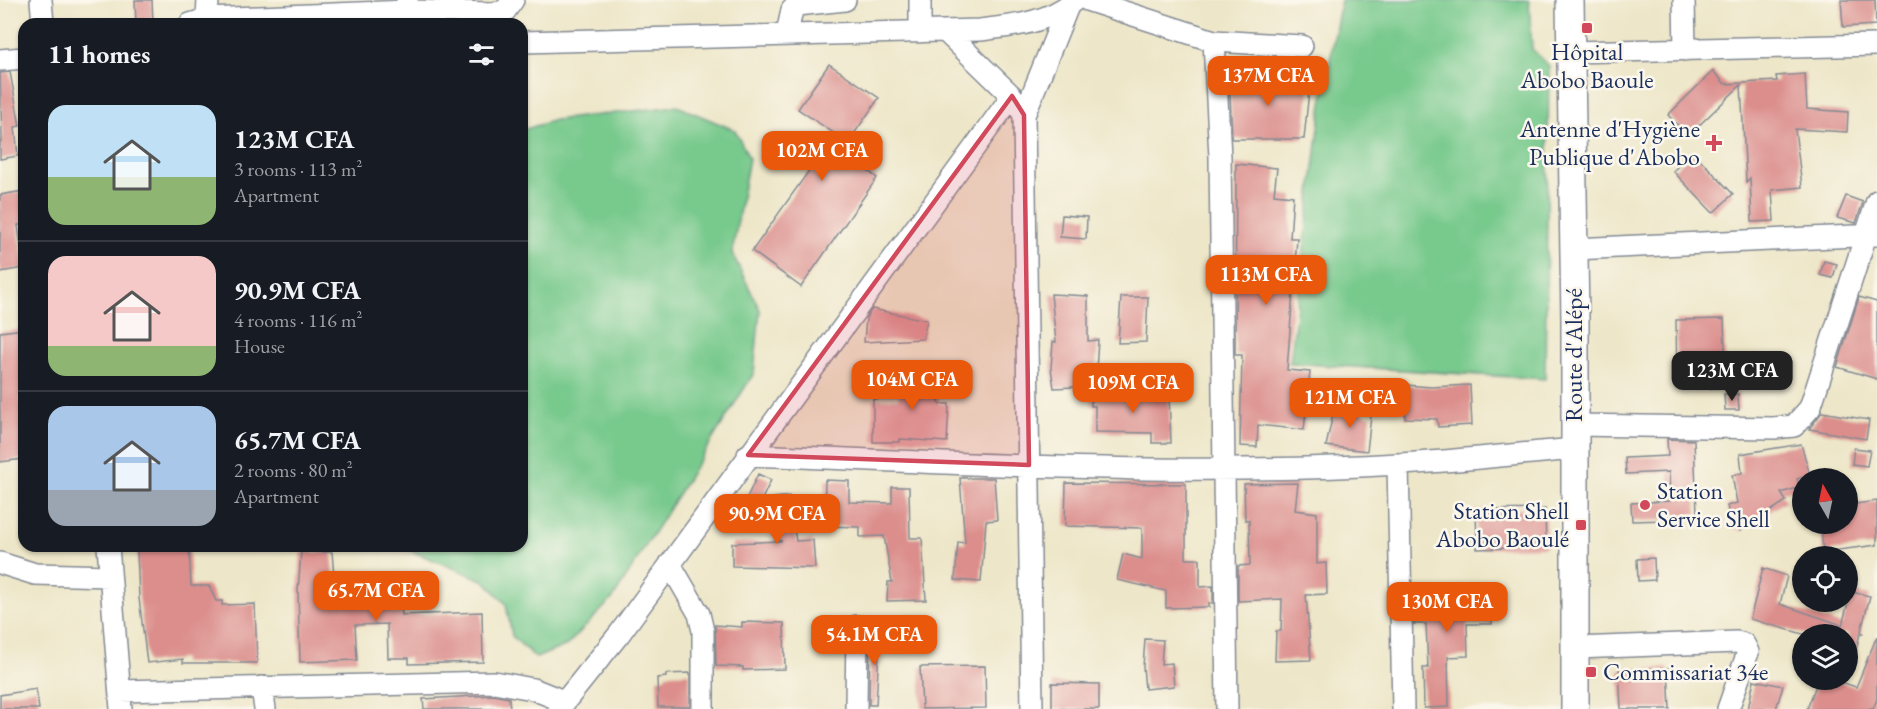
<!DOCTYPE html>
<html lang="en">
<head>
<meta charset="utf-8">
<style>
  :root { --surface:#171b24; --page:#20242c; --text:#f1f3f6; --muted:#9ea1a6; --line:#363941; --accent:#ea580c }
  body { margin:0; font-family:"EB Garamond",serif; background:var(--page); color:var(--text); height:100vh; display:flex; flex-direction:column; font-size:22px; white-space:nowrap }
  * { box-sizing:border-box; margin:0 }
  p { font-size:20px; color:var(--muted) }
  .icon { flex:none; width:33px; height:33px; fill:none; stroke:currentColor; stroke-width:2; stroke-linecap:round; stroke-linejoin:round }
  .map { position:relative; flex:1; overflow:hidden }
  .details { position:absolute; left:18px; top:18px; width:510px; height:534px; display:flex; flex-direction:column; background:var(--surface); border-radius:18px; box-shadow:0 2px 4px #0004 }
  .details>* { flex:none }
  .needle { width:39px; rotate:351deg }
  .fabs { position:absolute; left:1792px; top:468px; display:grid; gap:12px }
  .fabs a { display:grid; place-items:center; width:66px; height:66px; border-radius:50%; background:var(--surface); box-shadow:0 2px 4px #0004; font-size:30px }
  .price { position:absolute; translate:-50% -51px; padding:0 14px; border-radius:12px; background:var(--accent); color:#fff; font-size:20px; line-height:39px; filter:drop-shadow(0 2px 3px #0008) }
  .price::after { content:''; position:absolute; left:50%; top:36px; width:18px; height:14px; margin-left:-9px; background:inherit; clip-path:polygon(0 0,100% 0,50% 100%) }
  .price.current { background:#222; color:#fff }
  ul { padding:0; list-style:none }
  li { display:flex; align-items:center; gap:18px; height:150px; padding:0 30px }
  li+li { border-top:2px solid var(--line) }
  li span { display:grid; place-items:center; flex:none; width:168px; height:120px; border-radius:18px; color:#555 }
  li>.icon { margin-inline-start:auto }
  span .icon { width:72px; height:72px; fill:#fffc; stroke-width:1 }
  li b { font-size:26px }
  h2 { display:flex; justify-content:space-between; align-items:center; height:72px; padding:0 30px; font-size:26px }
  .map>svg:first-child { display:block }
</style>
</head>
<body>
<div class="map">
<svg width="1877" height="709" viewBox="0 0 1877 709">
  <rect width="100%" height="100%" fill="#fbf7ec"/>
  <filter id="ink" filterUnits="userSpaceOnUse"><feTurbulence type="fractalNoise" baseFrequency=".0167" numOctaves="2"/><feDisplacementMap in="SourceGraphic" scale="12" xChannelSelector="R" yChannelSelector="G"/><feConvolveMatrix kernelMatrix="1 2 1 2 8 2 1 2 1" color-interpolation-filters="sRGB"/></filter>
  <filter id="wash" filterUnits="userSpaceOnUse"><feTurbulence type="fractalNoise" baseFrequency=".008" numOctaves="4" result="noise"/><feDisplacementMap in="SourceGraphic" scale="24" xChannelSelector="R" yChannelSelector="G"/><feGaussianBlur stdDeviation="1.35" result="paint"/><feColorMatrix in="noise" values="0 0 0 0 0 0 0 0 0 0 0 0 0 0 0 0 0 1.4 0 .05"/><feComposite in="paint" operator="in"/></filter>
  <g filter="url(#wash)">
    <rect width="100%" height="100%" fill="#ede6c8"/>
    <path fill="#77c98c" stroke="#497c75" stroke-width="1.5" d="M 1341,0 L 1529,0 L 1532,49 L 1549,66 L 1545,379 L 1290,363 L 1322,103 Z
      M 677,106 L 735,130 L 749,158 L 732,253 L 760,310 L 754,373 L 613,598 L 567,645 L 536,658 L 512,636 L 506,604 L 485,581 L 399,546 L 522,546 L 522,130 L 555,120 Z"/>
    <g id="blocks">
      <path fill="#db8e8c" d="M 135,0 L 152,0 L 153,24 L 136,24 Z
        M 1841,0 L 1875,0 L 1876,25 L 1843,27 Z
        M 829,64 L 879,98 L 842,151 L 877,178 L 801,287 L 752,251 L 835,134 L 798,109 Z
        M 1713,71 L 1725,84 L 1777,81 L 1776,76 L 1805,74 L 1807,109 L 1848,112 L 1847,132 L 1795,129 L 1802,187 L 1772,190 L 1774,221 L 1752,222 L 1750,178 L 1746,182 L 1741,85 L 1688,136 L 1668,115 Z
        M 10,72 L 20,126 L 15,127 L 18,156 L 0,159 L 0,141 L 2,141 L 0,73 Z
        M 1229,72 L 1266,74 L 1265,78 L 1310,81 L 1304,139 L 1232,139 Z
        M 1693,152 L 1733,194 L 1713,213 L 1673,171 Z
        M 1236,164 L 1277,168 L 1274,194 L 1293,196 L 1290,238 L 1297,238 L 1287,370 L 1310,372 L 1304,430 L 1258,425 L 1257,447 L 1240,446 L 1242,355 L 1235,355 Z
        M 24,191 L 24,224 L 18,225 L 24,268 L 0,272 L 0,195 Z
        M 1846,196 L 1863,202 L 1856,223 L 1837,218 Z
        M 1062,215 L 1087,217 L 1086,239 L 1060,237 Z
        M 1824,261 L 1837,264 L 1833,278 L 1820,275 Z
        M 1051,294 L 1088,296 L 1088,341 L 1098,340 L 1095,386 L 1054,388 L 1051,368 L 1053,342 L 1056,342 Z
        M 1121,297 L 1148,297 L 1146,342 L 1118,343 Z
        M 1859,297 L 1877,302 L 1877,379 L 1837,367 Z
        M 872,309 L 927,320 L 923,339 L 864,342 L 866,318 Z
        M 1724,319 L 1726,388 L 1677,389 L 1676,320 Z
        M 24,329 L 24,396 L 20,396 L 24,459 L 0,462 L 0,332 Z
        M 900,371 L 940,372 L 939,404 L 949,404 L 947,442 L 900,439 L 900,442 L 873,442 L 873,399 L 898,399 Z
        M 1406,385 L 1431,387 L 1470,385 L 1472,425 L 1438,427 L 1437,419 L 1405,418 Z
        M 1147,390 L 1147,396 L 1169,396 L 1171,443 L 1152,443 L 1152,433 L 1095,432 L 1095,406 L 1091,406 L 1091,391 Z
        M 1724,394 L 1738,394 L 1739,410 L 1725,410 Z
        M 1340,405 L 1363,405 L 1363,414 L 1371,416 L 1367,451 L 1326,446 L 1333,414 L 1336,415 Z
        M 1822,412 L 1869,420 L 1866,439 L 1809,429 Z
        M 1667,439 L 1694,440 L 1697,514 L 1668,516 L 1668,520 L 1632,521 L 1631,503 L 1670,501 L 1669,472 L 1626,474 L 1625,458 L 1668,456 Z
        M 1801,444 L 1810,475 L 1797,479 L 1800,487 L 1781,493 L 1786,501 L 1740,531 L 1739,527 L 1733,529 L 1727,506 L 1737,503 L 1732,475 L 1742,473 L 1740,454 Z
        M 1854,448 L 1870,450 L 1867,466 L 1852,464 Z
        M 758,474 L 771,480 L 749,527 L 736,521 Z
        M 960,478 L 994,478 L 997,520 L 986,521 L 981,582 L 955,580 L 958,542 L 965,543 Z
        M 825,480 L 849,481 L 849,502 L 892,503 L 892,487 L 909,487 L 910,538 L 922,538 L 926,600 L 887,601 L 888,582 L 892,582 L 884,536 L 860,537 L 860,527 L 824,526 Z
        M 1066,483 L 1186,484 L 1186,559 L 1200,559 L 1200,587 L 1213,586 L 1213,603 L 1209,603 L 1209,607 L 1166,608 L 1166,591 L 1117,580 L 1123,554 L 1142,559 L 1142,528 L 1065,526 Z
        M 1298,483 L 1295,510 L 1317,513 L 1317,564 L 1326,563 L 1327,594 L 1306,595 L 1311,660 L 1275,661 L 1276,631 L 1281,631 L 1282,599 L 1238,601 L 1238,566 L 1250,565 L 1249,520 L 1245,520 L 1244,484 Z
        M 789,496 L 796,541 L 813,540 L 815,568 L 732,566 L 732,543 L 782,541 L 778,540 L 773,498 Z
        M 1877,501 L 1877,545 L 1823,552 L 1821,524 L 1848,524 L 1848,505 Z
        M 1545,509 L 1546,547 L 1477,549 L 1476,510 Z
        M 189,548 L 191,586 L 209,586 L 216,601 L 222,601 L 222,605 L 255,604 L 257,663 L 183,663 L 183,659 L 147,663 L 139,598 L 137,550 Z
        M 301,552 L 332,552 L 335,589 L 378,586 L 379,604 L 401,603 L 402,615 L 482,612 L 483,662 L 409,664 L 409,658 L 388,658 L 387,624 L 355,625 L 357,660 L 300,662 L 298,591 Z
        M 1654,558 L 1655,580 L 1638,581 L 1637,559 Z
        M 1763,568 L 1787,576 L 1780,604 L 1842,625 L 1851,592 L 1870,596 L 1861,631 L 1863,634 L 1860,634 L 1853,662 L 1848,662 L 1848,634 L 1803,634 L 1750,619 Z
        M 1413,590 L 1492,590 L 1492,624 L 1467,624 L 1468,656 L 1448,657 L 1449,707 L 1424,708 L 1423,668 L 1428,668 L 1426,624 L 1414,624 Z
        M 742,622 L 784,623 L 785,669 L 743,670 L 743,667 L 716,666 L 715,625 L 742,627 Z
        M 870,632 L 880,632 L 876,705 L 869,705 Z
        M 1877,636 L 1877,699 L 1873,709 L 1807,709 L 1818,680 L 1835,680 L 1856,687 Z
        M 1145,639 L 1163,640 L 1161,664 L 1172,663 L 1174,686 L 1145,689 L 1143,667 Z
        M 985,666 L 986,708 L 922,709 L 920,667 Z
        M 1668,668 L 1670,709 L 1621,709 L 1619,670 Z
        M 690,673 L 690,707 L 658,707 L 657,678 L 666,677 L 666,674 Z
        M 1754,680 L 1783,686 L 1776,709 L 1748,709 Z
        M 1052,683 L 1099,684 L 1099,709 L 1052,709 Z
        M 36,689 L 39,709 L 0,709 L 0,695 Z
        M 493,695 L 509,698 L 510,709 L 424,709 L 423,699 Z"/>
    </g>
  </g>
  <g filter="url(#ink)">
    <use href="#blocks" fill-opacity="0" stroke="#848a93" stroke-width="1.5"/>
    <g fill="none" stroke-linecap="round" stroke-linejoin="round">
      <defs>
        <path id="minor" d="M 41,0 L 43,24
          M 920,0 L 920,32
          M 1087,0 L 1214,41 L 1220,157 L 1227,709
          M 1684,0 L 1685,50
          M 408,11 L 493,13 L 505,11 L 513,0
          M 207,19 L 408,11 L 407,0
          M 190,24 L 207,19 L 208,0
          M 946,32 L 1012,96 L 1024,115 L 1032,709
          M 787,34 L 792,10 L 797,5 L 845,0
          M 1214,41 L 1302,46
          M 522,42 L 980,30 C 1013,26 1049,23 1075,0
          M 1571,52 L 1876,45
          M 0,60 L 24,58
          M 1024,115 L 1068,6
          M 1574,249 L 1876,235
          M 1573,425 L 1774,428 L 1794,426 L 1810,408 L 1877,201
          M 748,455 C 964,463 1182,477 1398,464 C 1457,461 1516,454 1575,449
          M 1398,464 L 1403,709
          M 108,546 L 121,709
          M 0,563 L 35,574 L 110,576
          M 670,564 L 699,614 L 703,631 L 703,709
          M 1575,648 L 1737,642 L 1744,644 L 1748,652 L 1728,709
          M 262,687 L 265,709
          M 120,691 L 494,682 L 533,689 L 563,701
          M 559,709 L 620,633 L 1012,96
          M 856,709 L 857,626"/>
        <path id="major" d="M 1570,0 L 1575,320 L 1575,709"/>
      </defs>
      <use href="#minor" stroke="#848a93" stroke-width="24"/>
      <use href="#major" stroke="#848a93" stroke-width="30"/>
      <use href="#minor" stroke="#fff" stroke-width="21"/>
      <use href="#major" stroke="#fff" stroke-width="27"/>
    </g>
  </g>
  <path fill="#d1495b" fill-opacity="0.2" stroke="#d1495b" stroke-width="4.5" stroke-linejoin="round" d="M 1012,96 L 1024,115 L 1029,465 L 748,455 Z"/>
  <g fill="#d1495b" stroke="#fbf7ec" stroke-width="2">
    <rect x="1581" y="22" width="12" height="12" rx="3"/>
    <path d="M1711 134h6v6h6v6h-6v6h-6v-6h-6v-6h6z"/>
    <circle cx="1645" cy="505" r="6"/>
    <rect x="1575" y="519" width="12" height="12" rx="3"/>
    <rect x="1585" y="666" width="12" height="12" rx="3"/>
  </g>
  <g text-anchor="middle" stroke-width="5" stroke-linejoin="round" paint-order="stroke">
    <g font-size="24" fill="#1b2f5e" stroke="#fbf7ec" text-anchor="end">
      <text x="1587" y="60" text-anchor="middle">Hôpital<tspan x="1587" dy="28">Abobo Baoule</tspan></text>
      <text x="1700" y="137">Antenne d'Hygiène<tspan x="1700" dy="28">Publique d'Abobo</tspan></text>
      <text x="1657" y="499" text-anchor="start">Station<tspan x="1657" dy="28">Service Shell</tspan></text>
      <text x="1569" y="519">Station Shell<tspan x="1569" dy="28">Abobo Baoulé</tspan></text>
      <text x="1603" y="680" text-anchor="start">Commissariat 34e</text>
    </g>
    <g font-size="24" fill="#1b2f5e" stroke="#fbf7ec">
      <text transform="translate(1574 355) rotate(-90)" y="8">Route d'Alépé</text>
    </g>
  </g>
</svg>
<div class="fabs">
<a><svg class="needle" viewBox="-14 -14 28 28"><path d="M0-13l5 13h-10z" fill="#e53935"/><path d="M0 13l5-13h-10z" fill="#9ea1a6"/></svg></a>
<a><svg class="icon" aria-label="locate" viewBox="0 0 24 24"><circle cx="12" cy="12" r="6"/><path d="M12 2v4M12 18v4M2 12h4M18 12h4"/></svg></a>
<a><svg class="icon" aria-label="layers" viewBox="0 0 24 24"><path d="M12 4l9 5-9 5-9-5zM3 14l9 5 9-5"/></svg></a>
</div>
<b class="price" style="left:1268px;top:107px">137M CFA</b>
<b class="price" style="left:822px;top:182px">102M CFA</b>
<b class="price" style="left:1266px;top:306px">113M CFA</b>
<b class="price current" style="left:1732px;top:402px">123M CFA</b>
<b class="price" style="left:912px;top:411px">104M CFA</b>
<b class="price" style="left:1133px;top:414px">109M CFA</b>
<b class="price" style="left:1350px;top:429px">121M CFA</b>
<b class="price" style="left:777px;top:545px">90.9M CFA</b>
<b class="price" style="left:376px;top:622px">65.7M CFA</b>
<b class="price" style="left:1447px;top:633px">130M CFA</b>
<b class="price" style="left:874px;top:666px">54.1M CFA</b>
<section class="details">
<h2>11 homes<svg class="icon" aria-label="filters" viewBox="0 0 24 24"><path d="M4 7h16M4 17h16"/><circle cx="9" cy="7" r="2"/><circle cx="15" cy="17" r="2"/></svg></h2>
<ul>
<li><span style="background:linear-gradient(#bfe0f5 60%,#8fb573 0)"><svg class="icon" aria-label="home" viewBox="0 0 24 24"><path d="M3 11l9-7 9 7M6 9v11h12V9"/></svg></span><div><b>123M CFA</b><p>3 rooms · 113 m²</p><p>Apartment</p></div></li>
<li><span style="background:linear-gradient(#f6c9c9 75%,#8fb573 0)"><svg class="icon" aria-label="home" viewBox="0 0 24 24"><path d="M3 11l9-7 9 7M6 9v11h12V9"/></svg></span><div><b>90.9M CFA</b><p>4 rooms · 116 m²</p><p>House</p></div></li>
<li><span style="background:linear-gradient(#a9c7e8 70%,#9aa5b1 0)"><svg class="icon" aria-label="home" viewBox="0 0 24 24"><path d="M3 11l9-7 9 7M6 9v11h12V9"/></svg></span><div><b>65.7M CFA</b><p>2 rooms · 80 m²</p><p>Apartment</p></div></li>
</ul>
</section>
</div>
</body>
</html>
